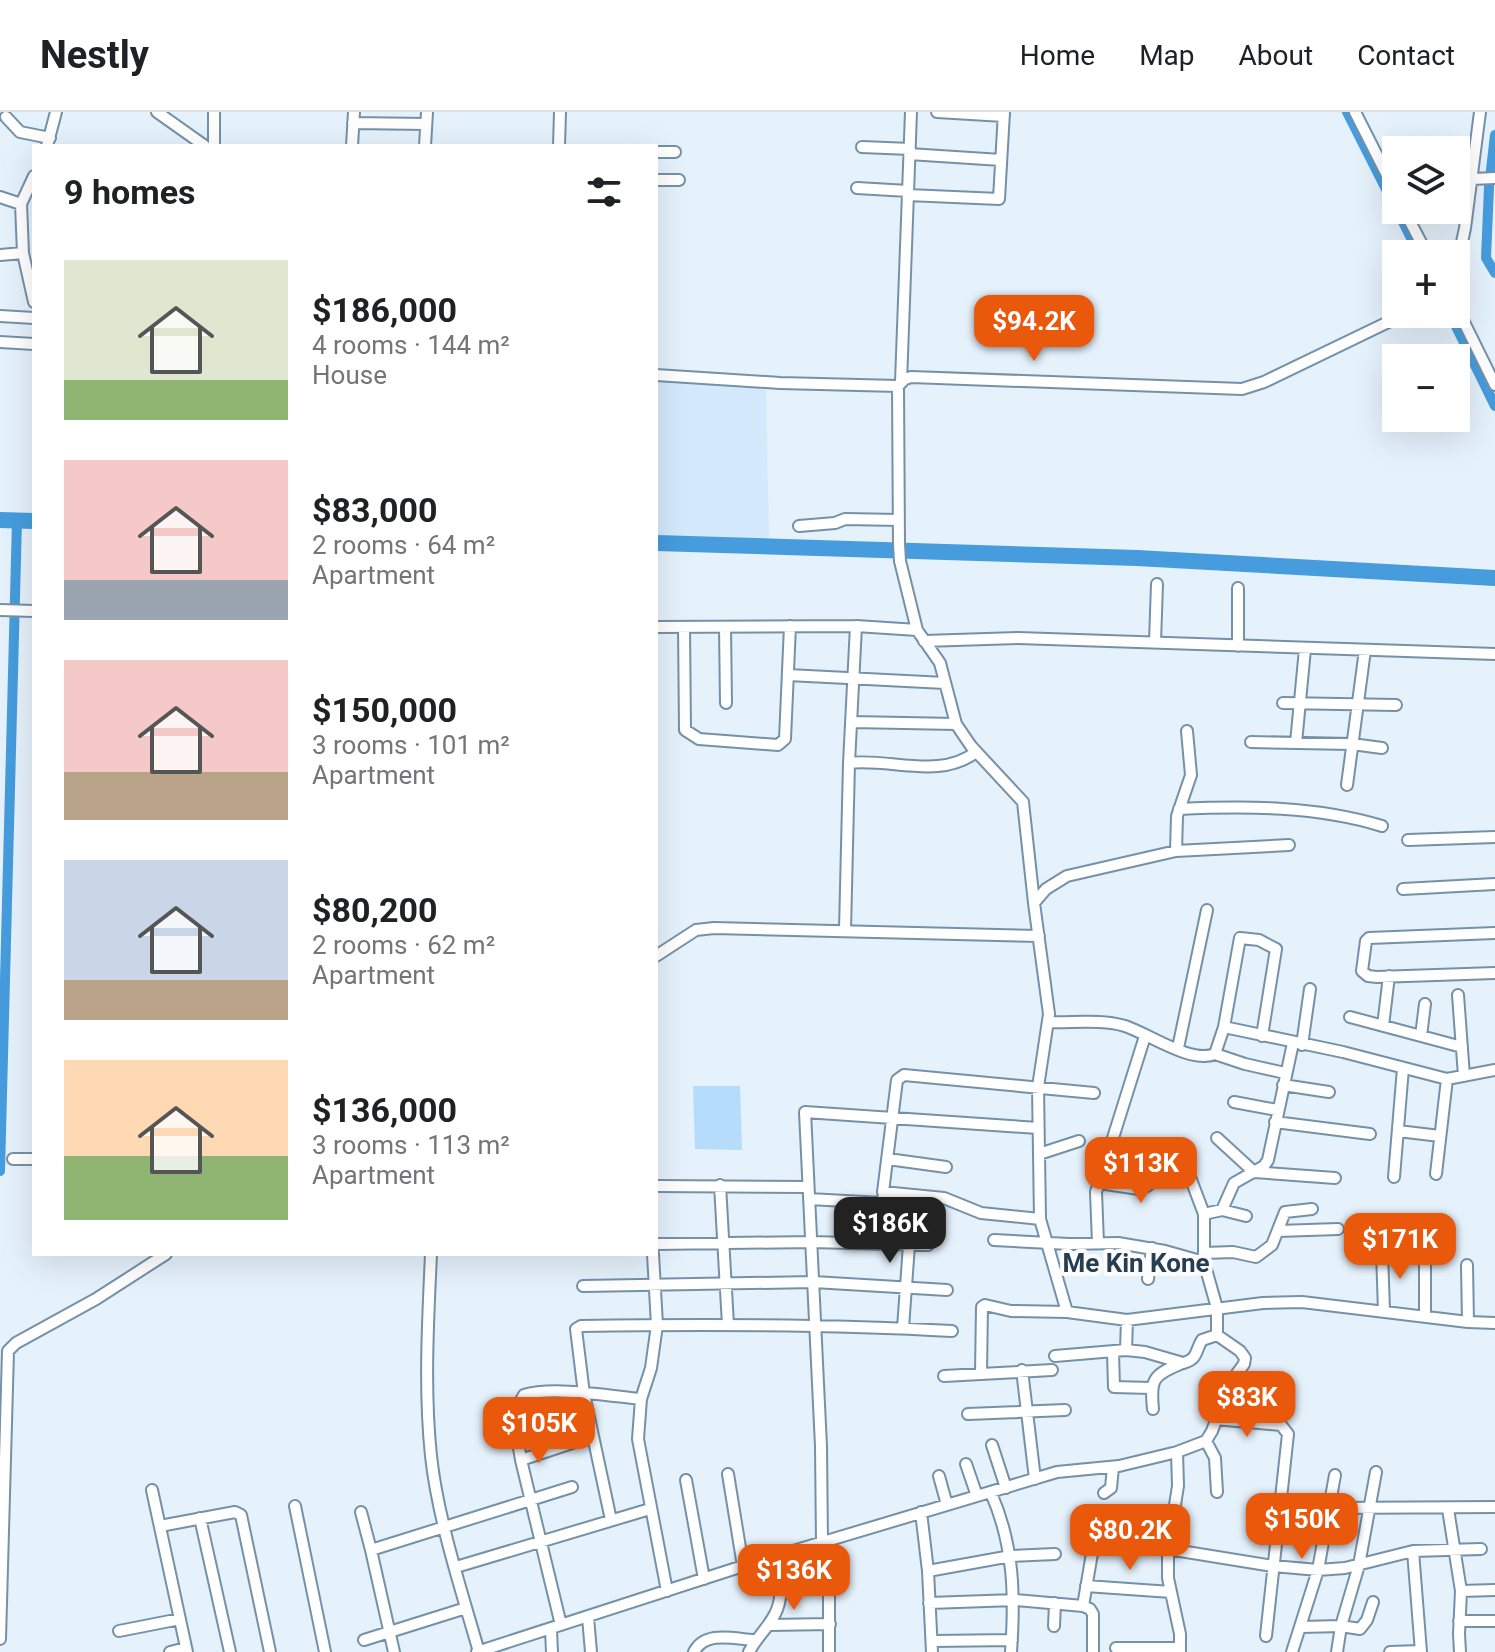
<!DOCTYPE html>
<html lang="en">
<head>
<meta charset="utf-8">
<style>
  :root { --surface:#fff; --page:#f2f2f2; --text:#202124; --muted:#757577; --line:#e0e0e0; --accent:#ea580c }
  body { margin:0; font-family:Roboto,sans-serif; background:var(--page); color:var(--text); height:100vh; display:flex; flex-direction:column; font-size:30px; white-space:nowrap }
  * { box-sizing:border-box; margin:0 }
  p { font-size:26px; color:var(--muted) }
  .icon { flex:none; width:44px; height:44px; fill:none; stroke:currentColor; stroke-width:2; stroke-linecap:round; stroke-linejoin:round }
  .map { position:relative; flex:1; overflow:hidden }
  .drawer { position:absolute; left:32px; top:32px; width:626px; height:1112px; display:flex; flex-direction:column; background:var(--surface); border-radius:0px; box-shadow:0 8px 32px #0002 }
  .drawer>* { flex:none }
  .fabs { position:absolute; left:1382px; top:24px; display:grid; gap:16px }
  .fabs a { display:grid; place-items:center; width:88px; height:88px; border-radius:0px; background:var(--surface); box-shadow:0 8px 32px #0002; font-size:40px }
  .price { position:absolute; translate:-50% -68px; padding:0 18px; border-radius:16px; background:var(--accent); color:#fff; font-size:26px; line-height:52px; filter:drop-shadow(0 2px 4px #0008) }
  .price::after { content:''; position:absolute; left:50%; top:48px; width:24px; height:18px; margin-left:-12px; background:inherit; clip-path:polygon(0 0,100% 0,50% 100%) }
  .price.on { background:#222; color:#fff }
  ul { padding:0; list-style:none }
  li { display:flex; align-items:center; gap:24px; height:200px; padding:0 32px }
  li span { display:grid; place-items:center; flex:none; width:224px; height:160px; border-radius:0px; color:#555 }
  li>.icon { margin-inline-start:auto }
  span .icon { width:96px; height:96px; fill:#fffc; stroke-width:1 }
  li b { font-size:34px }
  h2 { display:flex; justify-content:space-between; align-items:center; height:96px; padding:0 32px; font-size:34px }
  header { display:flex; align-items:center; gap:48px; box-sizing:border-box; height:112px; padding:0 40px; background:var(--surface); border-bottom:2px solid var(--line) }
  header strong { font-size:38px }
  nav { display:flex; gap:44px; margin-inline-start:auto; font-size:28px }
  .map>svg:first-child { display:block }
</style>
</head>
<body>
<header>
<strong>Nestly</strong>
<nav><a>Home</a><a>Map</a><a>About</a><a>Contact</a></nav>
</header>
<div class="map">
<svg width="1495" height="1540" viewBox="0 0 1495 1540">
  <rect width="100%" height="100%" fill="#e5f1fb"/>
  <path fill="#d4e9fc" d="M 656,268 L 766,273 L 769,428 L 656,425 Z"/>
  <path fill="#b6dcfc" d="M 693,974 L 740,974 L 742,1038 L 695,1037 Z"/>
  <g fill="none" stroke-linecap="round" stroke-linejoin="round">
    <path stroke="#469cdd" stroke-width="10" d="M 1347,0 L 1396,97
      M 1495,23 L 1489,75 L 1486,146 L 1495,161
      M 1397,98 L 1419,142
      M 1450,202 L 1495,294
      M 0,1059 L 17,408"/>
    <path stroke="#469cdd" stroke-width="16" d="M 0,408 L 34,409
      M 656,431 L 1137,446 L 1495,466"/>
    <defs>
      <path id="street" d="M 157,0 L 205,34
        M 937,0 L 1004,4
        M 1355,0 L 1396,81
        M 6,5 L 20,20 L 50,26
        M 353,11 L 426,12
        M 47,34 L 56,0
        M 214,34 L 214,0
        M 352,34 L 354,0
        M 425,34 L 427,0
        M 559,34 L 560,0
        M 862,35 L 910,37
        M 656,40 L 675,40
        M 909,42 L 1001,48
        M 34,64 L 21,92 L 23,141 L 34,190
        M 1472,67 L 1495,66
        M 656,68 L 679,68
        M 857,76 L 908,79
        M 908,83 L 999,87 L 1004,0
        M 0,85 L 21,92
        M 1404,98 L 1427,142
        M 0,143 L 23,141
        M 1456,159 L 1465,116 L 1480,0
        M 1456,194 L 1495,273
        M 0,204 L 34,206
        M 0,230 L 34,232
        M 656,263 L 780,271 L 898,274 L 905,267 L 911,265 L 1242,277 L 1264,270 L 1405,202
        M 901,270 L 911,0
        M 898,274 L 899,432 L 900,449 L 917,518 L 940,551 L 956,612 L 971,634 L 1023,690 L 1034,791
        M 799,414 L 835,411 L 845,407 L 899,408
        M 0,498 L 34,499
        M 856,514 L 849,651 C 891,646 940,668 976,640
        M 656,515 L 856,514 L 917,518
        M 684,515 L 685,618 L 699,627 L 778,633 L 785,627 L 790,514
        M 725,515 L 726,591
        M 924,529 L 1018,526 L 1495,542
        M 1155,530 L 1157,472
        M 1238,534 L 1238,476
        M 788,563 L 945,571
        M 1283,591 L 1396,593
        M 852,610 L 956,612
        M 1251,630 L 1352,632 L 1382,636
        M 1296,631 L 1305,537
        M 1347,673 L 1365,538
        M 1179,697 C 1247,694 1317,694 1382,714
        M 1408,728 L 1495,725
        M 1176,739 L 1177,704 L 1191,663 L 1187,619
        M 1403,777 L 1495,772
        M 845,818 L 849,651
        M 1495,821 L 1369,826 L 1366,829 L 1362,859 L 1368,864 L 1377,865 L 1495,861
        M 656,844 L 696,818 L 714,816 L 1039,824
        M 1458,883 L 1464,964
        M 1350,905 L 1462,935
        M 1048,910 C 1072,911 1102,907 1125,914 C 1149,922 1191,952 1215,942 L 1224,915 L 1240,826 L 1259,828 L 1276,837 L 1262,924
        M 1383,914 L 1389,864
        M 1224,915 L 1343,940 L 1447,967 L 1495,958
        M 1421,924 L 1425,892
        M 1302,933 L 1310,877
        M 1178,936 L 1207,798
        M 1215,942 L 1245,952 L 1285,961
        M 1283,973 L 1329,980
        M 1234,990 L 1277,998
        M 1275,1010 L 1370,1022
        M 1398,1019 L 1440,1024
        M 1217,1026 L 1254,1060 L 1335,1066
        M 1039,1042 L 1079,1029
        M 13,1047 L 34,1047
        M 888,1047 L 946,1055
        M 1436,1062 L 1447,967
        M 1394,1065 L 1403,956
        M 1099,1071 L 1139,1077 L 1147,1074 L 1157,1065 L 1190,1065 L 1204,1102 L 1204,1150
        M 720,1073 L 728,1213
        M 656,1074 L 808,1075
        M 809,1087 L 882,1091
        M 1222,1098 L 1234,1071 L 1264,1054 L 1268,1048 L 1293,931
        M 1204,1102 L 1222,1098 L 1246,1104
        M 1040,1107 L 981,1101 L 944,1086 L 883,1080 L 897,968 L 904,963 L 1094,981
        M 1278,1119 L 1338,1117
        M 1098,1131 L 1096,1080 L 1145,924
        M 656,1132 L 811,1130 L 928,1133
        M 879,1132 L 883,1086
        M 1382,1140 L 1384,1199
        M 1204,1141 L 1233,1140 L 1256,1145 L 1272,1133 L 1285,1100 L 1312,1097
        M 431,1142 C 428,1209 424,1277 431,1344 C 438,1408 461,1477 479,1540
        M 653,1142 L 657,1213 L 651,1256 L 641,1287 L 638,1327 L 667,1479
        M 1467,1153 L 1468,1210
        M 1148,1167 L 1152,1136
        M 583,1174 L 814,1170 L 947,1178
        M 1067,1200 L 1040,1107 L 1038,975 L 1049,902 L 1034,791 L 1046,777 L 1067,764 L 1176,739 L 1289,733
        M 1425,1205 L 1425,1147
        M 903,1216 L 909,1133
        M 1126,1238 L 1127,1208
        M 1113,1240 L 1114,1275 L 1151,1276
        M 1055,1244 L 1126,1238 L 1145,1240 L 1183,1251
        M 1022,1258 L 1035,1367
        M 981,1261 L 982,1195 L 985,1193 L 1011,1199 L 1067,1200 L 1127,1208 L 1263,1191 L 1302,1190 L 1468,1210 L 1495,1211
        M 944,1264 L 1052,1258
        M 1153,1297 C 1150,1268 1153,1263 1180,1252 C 1184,1251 1190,1249 1193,1246 C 1197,1242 1198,1234 1202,1228 L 1217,1223
        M 968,1302 L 1065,1298
        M 1215,1307 L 1281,1313 L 1288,1322 L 1266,1524
        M 1206,1329 L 1215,1346 L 1217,1380
        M 992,1333 L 1006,1376
        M 1177,1340 L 1178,1374 L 1168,1437 L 1168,1466 L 1180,1522 L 1180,1540
        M 521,1348 L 593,1324
        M 966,1352 L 977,1384
        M 728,1362 L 743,1454
        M 939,1364 L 947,1393
        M 686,1368 L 704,1467
        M 152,1378 L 187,1540
        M 991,1381 C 1014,1433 1015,1484 1011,1540
        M 1104,1381 L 1111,1376 L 1113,1355
        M 295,1394 L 325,1540
        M 1329,1396 L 1495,1395
        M 1448,1397 L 1461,1479 L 1459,1522 L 1460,1540
        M 361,1400 L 371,1438
        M 921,1400 L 928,1459 L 932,1540
        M 200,1406 L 230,1540
        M 611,1408 L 584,1282 L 576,1217 L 581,1214 C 705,1212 828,1212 952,1219
        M 160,1414 L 235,1400 L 241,1403 L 270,1540
        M 1079,1423 L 1171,1428
        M 822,1431 L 821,1334 L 805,1000 L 1038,1016
        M 1168,1437 L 1273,1454 L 1318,1458 L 1345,1456 L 1413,1439 L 1481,1437
        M 1413,1439 L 1421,1540
        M 456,1455 L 650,1397
        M 928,1459 L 1011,1444 L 1055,1442
        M 1086,1474 L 1171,1480
        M 1461,1479 L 1495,1478
        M 929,1491 L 1015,1488 L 1083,1494 L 1090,1497 L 1093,1502 L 1093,1540
        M 1083,1494 L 1095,1424
        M 588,1505 L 591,1540
        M 1459,1509 L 1495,1509
        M 561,1513 L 521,1348 L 515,1312 L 516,1297 L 524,1283 C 553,1274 610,1284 641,1287
        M 769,1513 L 830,1512
        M 1054,1514 L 1055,1491
        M 1301,1515 L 1341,1514 L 1360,1517 L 1367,1508 L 1373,1490
        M 551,1518 L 552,1540
        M 119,1519 L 180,1507
        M 0,1527 L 8,1239 L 16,1231 L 96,1187 L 166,1142
        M 364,1528 L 466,1496
        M 933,1529 L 1012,1528
        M 1116,1536 L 1180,1536
        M 170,1540 L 186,1536
        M 394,1540 L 371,1438 L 572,1375
        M 477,1540 L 743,1454 L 1057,1360 L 1119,1354 L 1177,1340 L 1206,1329 L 1212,1319 L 1230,1271 L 1244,1252 L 1245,1246 L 1240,1239 L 1217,1223 L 1217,1196 L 1204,1150 L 1165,1139 L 1118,1131 L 1069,1132 L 994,1128
        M 694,1540 C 705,1518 735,1527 754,1528
        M 749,1540 C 756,1526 768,1516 775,1502 C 784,1485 780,1463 779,1444
        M 829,1540 L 829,1429
        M 1292,1540 L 1318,1458 L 1335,1363
        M 1337,1540 L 1341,1514 L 1359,1453 L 1376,1360
        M 1390,1540 L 1421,1539"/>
    </defs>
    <use href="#street" stroke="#7591a8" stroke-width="14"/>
    <use href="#street" stroke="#fff" stroke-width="10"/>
  </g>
  <g text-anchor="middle" stroke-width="8" stroke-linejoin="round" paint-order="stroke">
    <g font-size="26" font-weight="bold" fill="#253e52" stroke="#fcfcfc">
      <text x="1136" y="1160">Me Kin Kone</text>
    </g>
  </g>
</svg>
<div class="fabs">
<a><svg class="icon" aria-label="layers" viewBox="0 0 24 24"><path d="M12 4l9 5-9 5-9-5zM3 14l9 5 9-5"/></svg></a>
<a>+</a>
<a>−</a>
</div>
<b class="price" style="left:1034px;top:251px">$94.2K</b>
<b class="price" style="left:1141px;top:1093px">$113K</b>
<b class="price on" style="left:890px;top:1153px">$186K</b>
<b class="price" style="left:1400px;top:1169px">$171K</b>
<b class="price" style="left:1247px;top:1327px">$83K</b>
<b class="price" style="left:539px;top:1353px">$105K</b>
<b class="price" style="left:1302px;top:1449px">$150K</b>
<b class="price" style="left:1130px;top:1460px">$80.2K</b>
<b class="price" style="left:794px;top:1500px">$136K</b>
<section class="drawer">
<h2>9 homes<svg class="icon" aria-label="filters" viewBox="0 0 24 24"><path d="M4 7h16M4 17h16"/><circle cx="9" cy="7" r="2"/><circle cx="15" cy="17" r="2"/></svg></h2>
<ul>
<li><span style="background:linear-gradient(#dfe7d0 75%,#8fb573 0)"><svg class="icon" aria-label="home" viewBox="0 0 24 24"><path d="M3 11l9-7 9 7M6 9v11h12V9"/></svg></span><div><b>$186,000</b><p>4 rooms · 144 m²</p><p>House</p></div></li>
<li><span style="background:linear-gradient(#f6c9c9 75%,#9aa5b1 0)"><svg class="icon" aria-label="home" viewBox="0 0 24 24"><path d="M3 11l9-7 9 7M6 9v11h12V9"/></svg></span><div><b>$83,000</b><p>2 rooms · 64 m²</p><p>Apartment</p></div></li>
<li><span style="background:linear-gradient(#f6c9c9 70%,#b9a48a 0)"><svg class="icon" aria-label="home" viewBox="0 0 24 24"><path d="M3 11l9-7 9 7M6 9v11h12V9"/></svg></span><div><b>$150,000</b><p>3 rooms · 101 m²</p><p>Apartment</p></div></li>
<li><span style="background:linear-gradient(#c9d6e8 75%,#b9a48a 0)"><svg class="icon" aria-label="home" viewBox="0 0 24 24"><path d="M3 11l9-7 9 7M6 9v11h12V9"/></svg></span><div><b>$80,200</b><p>2 rooms · 62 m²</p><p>Apartment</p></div></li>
<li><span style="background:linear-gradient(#ffd9b3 60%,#8fb573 0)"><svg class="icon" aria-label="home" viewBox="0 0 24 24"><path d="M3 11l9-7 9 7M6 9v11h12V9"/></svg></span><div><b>$136,000</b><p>3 rooms · 113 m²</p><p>Apartment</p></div></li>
</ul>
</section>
</div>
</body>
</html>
